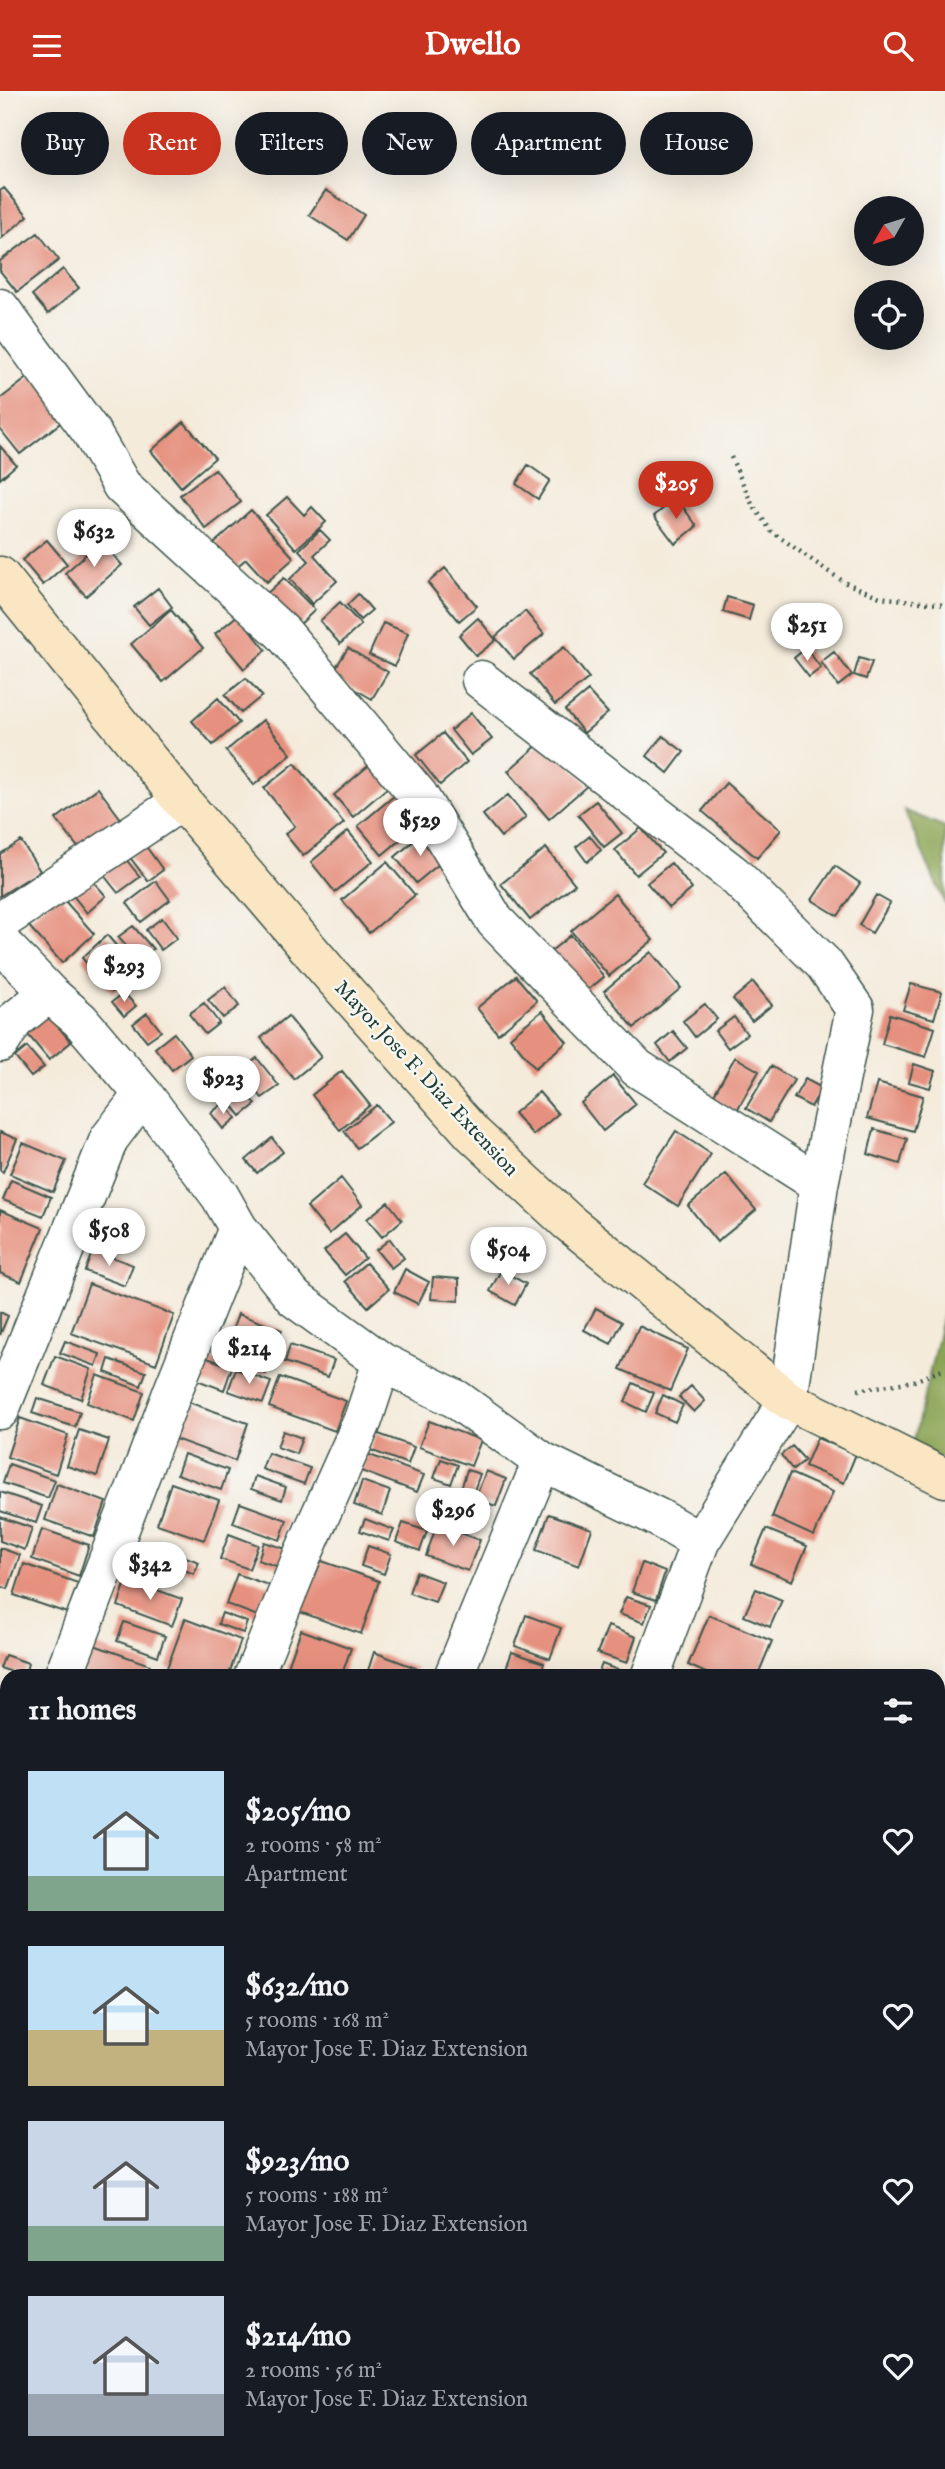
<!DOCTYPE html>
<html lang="en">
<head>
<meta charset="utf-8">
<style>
  :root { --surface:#171b24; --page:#20242c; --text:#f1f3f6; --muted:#9ea1a6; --accent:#c8321e }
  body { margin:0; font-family:"IM FELL English",serif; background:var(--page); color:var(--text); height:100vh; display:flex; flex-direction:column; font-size:26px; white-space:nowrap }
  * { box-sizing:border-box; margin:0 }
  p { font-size:23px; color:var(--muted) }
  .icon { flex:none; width:38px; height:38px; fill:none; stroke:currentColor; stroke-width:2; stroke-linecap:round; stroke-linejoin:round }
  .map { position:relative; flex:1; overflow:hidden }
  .sheet { position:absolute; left:0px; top:1578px; width:945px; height:800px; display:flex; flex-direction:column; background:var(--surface); border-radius:21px 21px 0 0; box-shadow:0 7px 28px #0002 }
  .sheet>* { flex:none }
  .top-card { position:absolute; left:21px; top:21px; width:903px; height:63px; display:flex; gap:14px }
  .needle { width:46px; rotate:231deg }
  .tools { position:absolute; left:854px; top:105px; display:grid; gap:14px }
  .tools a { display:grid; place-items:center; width:70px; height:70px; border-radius:50%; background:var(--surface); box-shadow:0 7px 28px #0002; font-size:35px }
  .price { position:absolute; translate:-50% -60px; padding:0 16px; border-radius:24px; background:#fff; color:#222; font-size:23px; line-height:46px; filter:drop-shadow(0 2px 4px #0008) }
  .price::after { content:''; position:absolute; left:50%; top:42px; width:21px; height:16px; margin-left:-10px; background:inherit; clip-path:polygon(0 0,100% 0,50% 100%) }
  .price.active { background:var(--accent); color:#fff }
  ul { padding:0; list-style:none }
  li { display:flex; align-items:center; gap:21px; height:175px; padding:0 28px }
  li span { display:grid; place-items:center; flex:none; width:196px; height:140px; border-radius:0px; color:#555 }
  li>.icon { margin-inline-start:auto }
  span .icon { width:84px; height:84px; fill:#fffc; stroke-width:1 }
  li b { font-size:30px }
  h2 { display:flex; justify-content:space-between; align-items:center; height:84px; padding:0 28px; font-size:30px }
  .chip { padding:0 24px; border-radius:32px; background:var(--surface); box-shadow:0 7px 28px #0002; font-size:24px; line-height:63px }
  .chip.active { background:var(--accent); color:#fff }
  header { display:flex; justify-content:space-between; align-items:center; height:91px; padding:0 28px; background:var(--accent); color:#fff; font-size:32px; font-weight:700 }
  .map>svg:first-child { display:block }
</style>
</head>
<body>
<header><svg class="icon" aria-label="menu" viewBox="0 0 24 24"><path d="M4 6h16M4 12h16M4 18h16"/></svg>Dwello<svg class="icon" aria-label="search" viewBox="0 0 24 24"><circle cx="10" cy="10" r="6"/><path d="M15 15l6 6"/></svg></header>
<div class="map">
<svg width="945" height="2378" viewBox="0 0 945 2378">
  <rect width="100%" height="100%" fill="#f6f6f2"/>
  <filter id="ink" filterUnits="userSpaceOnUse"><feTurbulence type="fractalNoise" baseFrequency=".0143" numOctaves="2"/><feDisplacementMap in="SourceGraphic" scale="14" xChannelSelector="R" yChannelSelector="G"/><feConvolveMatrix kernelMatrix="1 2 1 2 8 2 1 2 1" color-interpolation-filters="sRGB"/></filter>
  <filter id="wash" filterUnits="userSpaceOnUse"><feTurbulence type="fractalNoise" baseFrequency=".00686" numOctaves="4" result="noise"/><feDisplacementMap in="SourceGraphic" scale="28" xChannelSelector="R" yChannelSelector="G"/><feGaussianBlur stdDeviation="1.57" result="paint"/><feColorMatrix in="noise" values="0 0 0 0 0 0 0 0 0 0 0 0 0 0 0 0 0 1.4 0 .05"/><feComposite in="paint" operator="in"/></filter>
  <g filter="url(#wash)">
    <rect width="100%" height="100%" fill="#f4ebdb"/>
    <path fill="#8ba455" stroke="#557044" stroke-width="2" d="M 904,719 L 945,736 L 945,813 Z
      M 945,1215 L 945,1370 L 913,1353 Z"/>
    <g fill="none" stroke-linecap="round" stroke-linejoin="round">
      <path stroke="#47b3c4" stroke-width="12" d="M 938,2234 L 945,2231
        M 467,2378 L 482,2371"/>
      <path stroke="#47b3c4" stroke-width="72" d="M 0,2122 L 7,2130
        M 399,2371 L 413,2378"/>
    </g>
    <g id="blocks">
      <path fill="#e6917f" d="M 4,97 L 28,125 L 2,147 L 0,100 Z
        M 326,99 L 364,124 L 348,149 L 309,124 Z
        M 38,142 L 59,169 L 17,201 L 0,180 L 0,170 Z
        M 63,178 L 79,197 L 48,223 L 32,204 Z
        M 34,282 L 68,326 L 20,363 L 0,338 L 0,308 Z
        M 184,331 L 215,367 L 181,396 L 151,360 Z
        M 0,355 L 16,374 L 0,388 Z
        M 528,374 L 550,389 L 538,408 L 516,393 Z
        M 215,378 L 241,411 L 206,438 L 180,404 Z
        M 287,406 L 304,424 L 312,416 L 326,431 L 296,458 L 266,424 Z
        M 676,407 L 697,435 L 675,453 L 654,425 Z
        M 251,419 L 294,467 L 267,491 L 246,468 L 234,478 L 212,454 Z
        M 320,439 L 330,449 L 314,464 L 337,490 L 312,513 L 290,488 L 309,470 L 299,459 Z
        M 47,449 L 67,473 L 43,494 L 22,469 Z
        M 101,450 L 122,474 L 86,505 L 65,482 Z
        M 445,477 L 477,515 L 459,530 L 428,492 Z
        M 284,487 L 315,519 L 296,537 L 265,504 Z
        M 158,497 L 172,516 L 149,534 L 134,516 Z
        M 358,503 L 372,519 L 360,529 L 347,514 Z
        M 727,506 L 753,514 L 749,529 L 723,521 Z
        M 340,511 L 361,534 L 340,553 L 320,530 Z
        M 171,519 L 203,557 L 163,591 L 131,553 Z
        M 525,520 L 544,543 L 514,568 L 495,546 Z
        M 238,524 L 266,559 L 244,578 L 215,543 Z
        M 478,527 L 496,549 L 476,565 L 459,544 Z
        M 383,532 L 408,542 L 395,575 L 369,564 Z
        M 564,556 L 589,587 L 555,614 L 530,583 Z
        M 348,557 L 388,581 L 372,608 L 331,584 Z
        M 806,557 L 821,577 L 809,586 L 794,567 Z
        M 834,561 L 852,584 L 838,595 L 821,571 Z
        M 859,567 L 872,571 L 866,588 L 854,584 Z
        M 246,587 L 262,605 L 241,622 L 225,604 Z
        M 588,600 L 608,622 L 584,642 L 565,619 Z
        M 218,607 L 239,632 L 213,654 L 192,630 Z
        M 471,622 L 492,648 L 471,664 L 451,639 Z
        M 263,629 L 291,663 L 254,694 L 226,660 Z
        M 443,642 L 467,671 L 440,694 L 416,664 Z
        M 663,645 L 684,661 L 668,682 L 647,665 Z
        M 547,646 L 588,694 L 549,728 L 508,680 Z
        M 374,670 L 393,692 L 353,726 L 334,704 Z
        M 295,672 L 344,732 L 303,765 L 285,743 L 295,735 L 264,697 Z
        M 726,692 L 781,739 L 757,767 L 702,720 Z
        M 98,697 L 121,728 L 80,759 L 56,728 Z
        M 400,700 L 424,729 L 382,764 L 358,735 Z
        M 508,704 L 526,726 L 501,746 L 483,724 Z
        M 596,710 L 622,742 L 604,756 L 578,724 Z
        M 641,737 L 663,762 L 636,784 L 615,759 Z
        M 348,740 L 373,770 L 335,801 L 311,771 Z
        M 423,742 L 445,768 L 416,792 L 395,766 Z
        M 590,745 L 601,759 L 587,771 L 576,756 Z
        M 21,750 L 40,780 L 0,805 L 0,763 Z
        M 145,754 L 163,779 L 148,790 L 129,765 Z
        M 546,757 L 575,793 L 530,829 L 501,793 Z
        M 125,767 L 140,786 L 118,802 L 103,783 Z
        M 387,771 L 415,804 L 369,842 L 342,809 Z
        M 671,772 L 692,798 L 669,817 L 647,792 Z
        M 835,775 L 860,792 L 838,825 L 812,809 Z
        M 89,786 L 106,805 L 87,822 L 71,802 Z
        M 156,790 L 170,809 L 141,831 L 127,812 Z
        M 58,802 L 94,843 L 62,872 L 26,832 Z
        M 615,803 L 653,849 L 609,885 L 571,840 Z
        M 876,804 L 890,812 L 872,842 L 859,834 Z
        M 162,827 L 177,847 L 161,859 L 146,839 Z
        M 133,835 L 153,858 L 139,870 L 118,846 Z
        M 107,844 L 137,879 L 112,901 L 82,867 Z
        M 571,844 L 604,886 L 579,906 L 546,864 Z
        M 651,861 L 681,897 L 634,937 L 604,900 Z
        M 516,885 L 537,910 L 498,943 L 477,917 Z
        M 753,891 L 772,914 L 752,930 L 733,908 Z
        M 911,893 L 942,901 L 934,928 L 903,919 Z
        M 225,896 L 239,915 L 223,927 L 208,909 Z
        M 124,902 L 136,915 L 124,925 L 112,911 Z
        M 204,912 L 219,932 L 205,943 L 189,923 Z
        M 705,913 L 717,928 L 695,946 L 683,930 Z
        M 542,920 L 567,951 L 535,977 L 510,946 Z
        M 46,921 L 71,951 L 49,969 L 24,939 Z
        M 147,922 L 161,940 L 147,950 L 133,933 Z
        M 890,923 L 935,937 L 926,966 L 882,953 Z
        M 288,925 L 321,966 L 294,988 L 261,947 Z
        M 734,926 L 747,943 L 728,957 L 715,940 Z
        M 673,940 L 687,957 L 670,971 L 657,954 Z
        M 174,942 L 191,964 L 172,979 L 155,957 Z
        M 27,956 L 44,976 L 31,986 L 15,966 Z
        M 735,966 L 759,980 L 736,1021 L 712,1007 Z
        M 257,967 L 279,995 L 262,1007 L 241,980 Z
        M 914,973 L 935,980 L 930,997 L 909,991 Z
        M 771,975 L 794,989 L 769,1031 L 746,1017 Z
        M 342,980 L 370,1014 L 340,1039 L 312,1004 Z
        M 613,985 L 636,1013 L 603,1040 L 581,1012 Z
        M 805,988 L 822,997 L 811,1016 L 794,1007 Z
        M 877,992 L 923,1005 L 913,1040 L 867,1027 Z
        M 241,994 L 256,1013 L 241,1025 L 226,1007 Z
        M 539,1001 L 558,1023 L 533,1044 L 514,1022 Z
        M 224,1012 L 236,1027 L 223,1038 L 211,1022 Z
        M 377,1014 L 391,1031 L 357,1057 L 344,1040 Z
        M 874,1038 L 907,1048 L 900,1073 L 868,1063 Z
        M 676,1040 L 711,1063 L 678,1115 L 642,1092 Z
        M 0,1041 L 17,1048 L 3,1081 L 0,1079 Z
        M 272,1047 L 283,1061 L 257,1082 L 246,1069 Z
        M 23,1052 L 66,1070 L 53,1101 L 10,1083 Z
        M 726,1083 L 756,1119 L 717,1151 L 688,1115 Z
        M 341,1087 L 362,1114 L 329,1143 L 307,1116 Z
        M 11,1089 L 51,1106 L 43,1125 L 3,1109 Z
        M 388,1111 L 402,1129 L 382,1146 L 367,1128 Z
        M 0,1119 L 43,1137 L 21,1191 L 0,1182 Z
        M 345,1143 L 365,1167 L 345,1184 L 324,1160 Z
        M 390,1148 L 404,1167 L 391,1177 L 376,1159 Z
        M 93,1159 L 133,1174 L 125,1195 L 85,1180 Z
        M 366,1172 L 389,1198 L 368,1216 L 345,1190 Z
        M 405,1178 L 429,1191 L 418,1213 L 394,1201 Z
        M 501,1179 L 526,1193 L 515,1214 L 490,1200 Z
        M 433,1186 L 459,1188 L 459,1210 L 431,1208 Z
        M 89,1193 L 174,1224 L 156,1273 L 71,1242 Z
        M 596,1217 L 622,1231 L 611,1253 L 584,1239 Z
        M 0,1221 L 8,1225 L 0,1244 Z
        M 238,1223 L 282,1239 L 266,1283 L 222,1267 Z
        M 639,1235 L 688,1258 L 670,1300 L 620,1278 Z
        M 65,1250 L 100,1263 L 96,1275 L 60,1262 Z
        M 290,1254 L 334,1269 L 328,1286 L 285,1271 Z
        M 55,1265 L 91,1278 L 81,1308 L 44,1294 Z
        M 202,1265 L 232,1276 L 224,1299 L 194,1288 Z
        M 109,1268 L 146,1281 L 141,1295 L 105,1281 Z
        M 236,1278 L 271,1291 L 263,1312 L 228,1300 Z
        M 97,1284 L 144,1301 L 134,1330 L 87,1312 Z
        M 280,1286 L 346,1310 L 335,1340 L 269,1316 Z
        M 633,1292 L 654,1302 L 646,1321 L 625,1311 Z
        M 691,1295 L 705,1310 L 694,1321 L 679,1306 Z
        M 663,1304 L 683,1314 L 675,1331 L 655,1322 Z
        M 37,1307 L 80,1321 L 75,1336 L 32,1322 Z
        M 188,1311 L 248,1332 L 235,1370 L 175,1348 Z
        M 20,1327 L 68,1344 L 56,1383 L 7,1366 Z
        M 429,1330 L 481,1349 L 471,1375 L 419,1356 Z
        M 79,1339 L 109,1349 L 97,1385 L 67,1375 Z
        M 283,1340 L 302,1347 L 296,1363 L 277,1356 Z
        M 376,1342 L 414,1356 L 408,1373 L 370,1359 Z
        M 817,1347 L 856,1363 L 844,1392 L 805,1375 Z
        M 792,1355 L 805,1369 L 793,1379 L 781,1364 Z
        M 268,1362 L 310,1377 L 304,1393 L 262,1378 Z
        M 184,1363 L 228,1379 L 221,1399 L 177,1383 Z
        M 367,1363 L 424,1384 L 417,1401 L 361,1380 Z
        M 441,1368 L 458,1374 L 451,1393 L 434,1387 Z
        M 9,1373 L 55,1389 L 48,1407 L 3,1392 Z
        M 467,1379 L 480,1383 L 472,1405 L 460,1401 Z
        M 486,1380 L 506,1388 L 496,1415 L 475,1408 Z
        M 790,1382 L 833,1401 L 814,1445 L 772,1426 Z
        M 255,1385 L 286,1396 L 282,1409 L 251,1398 Z
        M 362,1390 L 390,1400 L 382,1424 L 354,1414 Z
        M 171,1392 L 219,1409 L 204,1449 L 157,1433 Z
        M 57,1393 L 106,1411 L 94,1446 L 45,1429 Z
        M 0,1401 L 42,1415 L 36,1432 L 0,1420 Z
        M 240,1412 L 287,1429 L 280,1449 L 233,1432 Z
        M 549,1423 L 592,1438 L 579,1475 L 536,1459 Z
        M 0,1426 L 32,1437 L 25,1459 L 0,1450 Z
        M 365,1428 L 394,1439 L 389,1450 L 360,1440 Z
        M 403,1432 L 427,1440 L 420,1460 L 396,1451 Z
        M 437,1433 L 480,1449 L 468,1480 L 426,1465 Z
        M 42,1438 L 89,1454 L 79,1485 L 32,1468 Z
        M 766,1438 L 807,1455 L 792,1490 L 751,1473 Z
        M 229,1443 L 258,1454 L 249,1478 L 220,1468 Z
        M 264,1451 L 286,1458 L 279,1476 L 258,1469 Z
        M 368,1455 L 391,1463 L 384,1483 L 361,1475 Z
        M 0,1457 L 20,1464 L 8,1498 L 0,1495 Z
        M 183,1465 L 199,1471 L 194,1483 L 179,1477 Z
        M 319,1469 L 379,1490 L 361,1543 L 300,1521 Z
        M 642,1472 L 665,1481 L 656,1509 L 632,1501 Z
        M 24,1473 L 78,1492 L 67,1522 L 14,1504 Z
        M 416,1481 L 443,1491 L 435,1511 L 409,1502 Z
        M 237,1483 L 271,1495 L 260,1526 L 226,1513 Z
        M 127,1488 L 182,1508 L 172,1535 L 118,1515 Z
        M 756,1498 L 782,1509 L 770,1536 L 744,1525 Z
        M 626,1506 L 651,1514 L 644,1532 L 619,1523 Z
        M 222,1522 L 247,1531 L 243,1542 L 218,1533 Z
        M 526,1524 L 561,1537 L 550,1568 L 515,1555 Z
        M 709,1524 L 772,1550 L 757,1586 L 715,1586 L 688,1574 Z
        M 185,1528 L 241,1549 L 228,1586 L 190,1586 L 167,1577 Z
        M 124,1531 L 165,1545 L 158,1565 L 117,1550 Z
        M 608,1535 L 636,1546 L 627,1572 L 597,1562 Z
        M 301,1539 L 351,1557 L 341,1586 L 307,1586 L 287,1578 Z
        M 94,1554 L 150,1574 L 146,1586 L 82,1586 Z
        M 374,1561 L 416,1577 L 413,1586 L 366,1586 Z
        M 512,1561 L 544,1572 L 540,1586 L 512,1586 L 504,1583 Z
        M 5,1564 L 28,1572 L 25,1585 L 0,1577 Z
        M 602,1573 L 628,1583 L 627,1586 L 597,1586 Z
        M 0,1601 L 7,1603 L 2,1624 L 0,1623 Z
        M 0,1660 L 7,1663 L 7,1680 L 0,1678 Z"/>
    </g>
  </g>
  <g filter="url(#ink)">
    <use href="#blocks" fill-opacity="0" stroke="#3f574d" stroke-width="2"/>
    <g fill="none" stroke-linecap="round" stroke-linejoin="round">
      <defs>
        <path id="street" d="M 0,217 L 91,341 L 122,395 L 283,542 L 419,705 L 495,830 L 637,977 L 819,1093
          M 481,589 L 733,783 L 824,873 L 855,918 L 819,1093 L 788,1309 L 700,1451 L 650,1586
          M 0,831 L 182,710
          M 0,851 L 49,902 L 80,929 L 143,1003 L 220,1105 L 238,1137 L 294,1207 L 382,1271 L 456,1308 L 542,1370 L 657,1426 L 700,1451
          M 0,952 L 14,930 L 49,902
          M 0,1319 L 109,1048 L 143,1003
          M 63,1586 L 174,1297 L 238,1137
          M 253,1586 L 303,1463 L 363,1329 L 382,1271
          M 453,1586 L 542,1370"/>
        <path id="secondary" d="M 0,485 L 182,710 L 332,885 L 473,1043 L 568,1131 L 788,1309 L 945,1387"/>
      </defs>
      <use href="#street" stroke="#3f574d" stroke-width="41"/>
      <use href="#secondary" stroke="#3f574d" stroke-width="41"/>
      <path stroke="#3f574d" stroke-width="4.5" stroke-dasharray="2 5" stroke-linecap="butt" d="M 731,366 L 752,413 L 771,440 L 829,481 L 846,492 L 880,506 L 945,514
        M 858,1299 L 914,1290 L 945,1278"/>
      <use href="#street" stroke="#fff" stroke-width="38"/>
      <use href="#secondary" stroke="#fbe6c4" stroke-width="38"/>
    </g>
  </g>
  <g text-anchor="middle" stroke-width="5" stroke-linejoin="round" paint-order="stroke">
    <g font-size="21" fill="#1f3d34" stroke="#f6f6f2">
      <text transform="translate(427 987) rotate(47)" y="7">Mayor Jose F. Diaz Extension</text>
    </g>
  </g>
</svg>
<div class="tools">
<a><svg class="needle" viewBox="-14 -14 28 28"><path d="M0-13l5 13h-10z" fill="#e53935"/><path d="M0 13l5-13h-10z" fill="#9ea1a6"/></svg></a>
<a><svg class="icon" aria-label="locate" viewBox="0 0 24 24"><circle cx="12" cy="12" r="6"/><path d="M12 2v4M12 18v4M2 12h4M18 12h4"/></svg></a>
</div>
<b class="price active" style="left:676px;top:430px">$205</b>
<b class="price" style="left:94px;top:478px">$632</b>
<b class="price" style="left:807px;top:572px">$251</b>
<b class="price" style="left:420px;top:767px">$529</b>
<b class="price" style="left:124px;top:913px">$293</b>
<b class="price" style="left:223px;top:1025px">$923</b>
<b class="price" style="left:109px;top:1177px">$508</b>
<b class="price" style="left:508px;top:1196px">$504</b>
<b class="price" style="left:249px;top:1295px">$214</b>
<b class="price" style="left:453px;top:1457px">$296</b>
<b class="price" style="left:150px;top:1511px">$342</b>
<div class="top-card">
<a class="chip">Buy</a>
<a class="chip active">Rent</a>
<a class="chip">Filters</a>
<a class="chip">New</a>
<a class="chip">Apartment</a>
<a class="chip">House</a>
</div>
<section class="sheet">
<h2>11 homes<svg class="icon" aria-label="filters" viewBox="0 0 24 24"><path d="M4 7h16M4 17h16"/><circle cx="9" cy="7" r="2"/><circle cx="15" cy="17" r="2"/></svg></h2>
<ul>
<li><span style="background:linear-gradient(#bfe0f5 75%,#7fa58c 0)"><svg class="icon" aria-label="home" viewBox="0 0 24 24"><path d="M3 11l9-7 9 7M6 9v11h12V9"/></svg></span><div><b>$205/mo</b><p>2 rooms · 58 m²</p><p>Apartment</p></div><svg class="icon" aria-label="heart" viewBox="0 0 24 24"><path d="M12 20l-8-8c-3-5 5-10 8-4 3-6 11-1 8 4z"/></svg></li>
<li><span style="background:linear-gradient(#bfe0f5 60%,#c2b280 0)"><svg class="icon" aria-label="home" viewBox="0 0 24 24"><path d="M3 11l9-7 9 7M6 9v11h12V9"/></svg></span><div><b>$632/mo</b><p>5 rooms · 168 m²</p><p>Mayor Jose F. Diaz Extension</p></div><svg class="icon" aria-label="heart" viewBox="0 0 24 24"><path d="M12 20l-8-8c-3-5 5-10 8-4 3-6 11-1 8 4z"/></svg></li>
<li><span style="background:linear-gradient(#c9d6e8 75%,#7fa58c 0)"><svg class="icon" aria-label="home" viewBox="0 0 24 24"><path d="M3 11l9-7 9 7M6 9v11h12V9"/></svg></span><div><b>$923/mo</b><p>5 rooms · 188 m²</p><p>Mayor Jose F. Diaz Extension</p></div><svg class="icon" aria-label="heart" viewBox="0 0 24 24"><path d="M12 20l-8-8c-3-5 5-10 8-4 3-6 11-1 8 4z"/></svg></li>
<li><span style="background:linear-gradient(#c9d6e8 70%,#9aa5b1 0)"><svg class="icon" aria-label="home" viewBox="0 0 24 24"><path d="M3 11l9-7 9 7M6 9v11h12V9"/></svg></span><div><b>$214/mo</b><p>2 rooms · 56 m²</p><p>Mayor Jose F. Diaz Extension</p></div><svg class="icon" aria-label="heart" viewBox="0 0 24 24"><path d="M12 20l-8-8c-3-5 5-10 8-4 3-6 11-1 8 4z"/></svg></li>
</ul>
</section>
</div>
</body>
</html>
